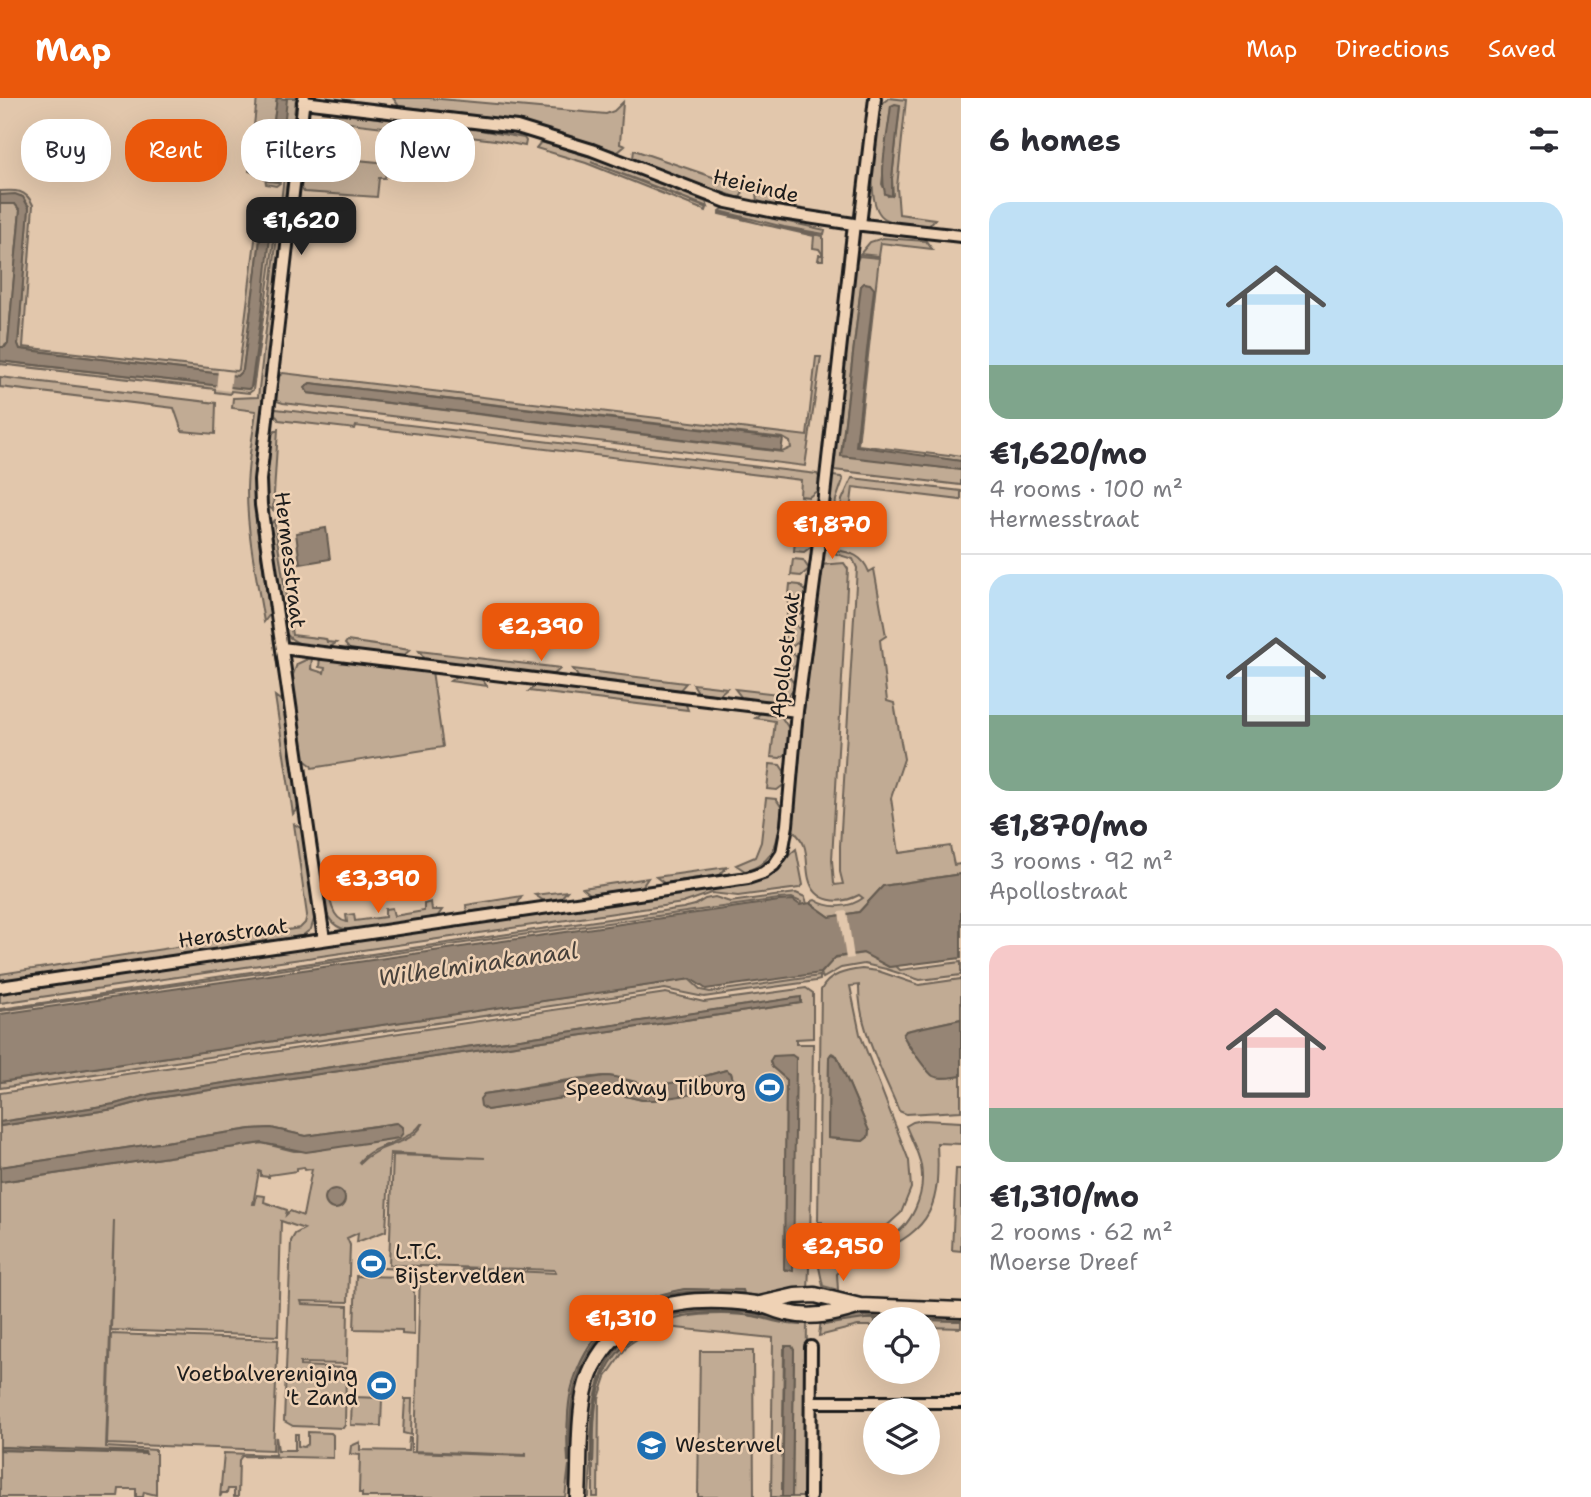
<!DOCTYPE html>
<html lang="en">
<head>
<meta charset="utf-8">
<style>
  :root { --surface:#fff; --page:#f7f7f7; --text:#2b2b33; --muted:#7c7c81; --line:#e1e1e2; --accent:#ea580c }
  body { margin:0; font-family:"Shantell Sans",sans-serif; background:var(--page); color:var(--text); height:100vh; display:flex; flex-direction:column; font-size:26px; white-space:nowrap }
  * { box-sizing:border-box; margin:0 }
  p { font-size:23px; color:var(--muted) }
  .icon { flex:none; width:38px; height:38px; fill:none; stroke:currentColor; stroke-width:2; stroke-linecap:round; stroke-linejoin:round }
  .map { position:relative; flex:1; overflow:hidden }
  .sheet { display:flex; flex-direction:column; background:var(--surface); width:630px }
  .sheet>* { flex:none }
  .guide { position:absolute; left:21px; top:21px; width:665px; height:63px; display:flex; gap:14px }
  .fabs { position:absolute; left:863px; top:1209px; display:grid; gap:14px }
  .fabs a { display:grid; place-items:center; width:77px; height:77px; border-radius:50%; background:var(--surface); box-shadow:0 7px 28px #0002; font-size:35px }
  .price { position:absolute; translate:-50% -60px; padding:0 16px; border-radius:14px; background:var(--accent); color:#fff; font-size:23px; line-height:46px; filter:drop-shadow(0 2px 4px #0008) }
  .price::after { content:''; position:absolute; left:50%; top:42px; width:21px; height:16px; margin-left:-10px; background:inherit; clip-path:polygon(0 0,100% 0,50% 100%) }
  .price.current { background:#222; color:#fff }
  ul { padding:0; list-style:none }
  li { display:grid; align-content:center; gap:14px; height:371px; padding:0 28px }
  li+li { border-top:2px solid var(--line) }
  li span { display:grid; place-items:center; height:217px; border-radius:21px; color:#555 }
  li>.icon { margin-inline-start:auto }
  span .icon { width:126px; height:126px; fill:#fffc; stroke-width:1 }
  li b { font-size:30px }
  h2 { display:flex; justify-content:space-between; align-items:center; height:84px; padding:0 28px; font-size:30px }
  .chip { padding:0 24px; border-radius:28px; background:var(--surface); box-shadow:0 7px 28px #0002; font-size:24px; line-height:63px }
  .chip.current { background:var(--accent); color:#fff }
  header { display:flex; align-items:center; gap:42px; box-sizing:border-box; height:98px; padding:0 35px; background:var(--accent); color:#fff }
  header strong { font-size:33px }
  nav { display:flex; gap:38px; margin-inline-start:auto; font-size:24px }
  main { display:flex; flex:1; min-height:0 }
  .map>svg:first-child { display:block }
</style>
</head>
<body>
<header>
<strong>Map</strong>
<nav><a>Map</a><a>Directions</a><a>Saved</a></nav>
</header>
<main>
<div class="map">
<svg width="961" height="1399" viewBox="0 0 961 1399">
  <rect width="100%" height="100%" fill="#e2c7ac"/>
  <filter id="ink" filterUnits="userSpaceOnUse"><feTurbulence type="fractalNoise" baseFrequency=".0143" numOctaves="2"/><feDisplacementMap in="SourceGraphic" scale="14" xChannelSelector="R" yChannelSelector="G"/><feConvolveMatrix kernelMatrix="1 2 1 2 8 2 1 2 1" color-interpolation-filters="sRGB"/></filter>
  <g filter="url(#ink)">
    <path fill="#c1ab94" stroke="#6e6458" stroke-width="2" fill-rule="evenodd" d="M 257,0 L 277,0 L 266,82 L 278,84 L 286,0 L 296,0 L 255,380 L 256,424 L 270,516 L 264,524 C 257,481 247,436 247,393 C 247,365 253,338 256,313 L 232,310 L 233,300 L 258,299 L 289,36 L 285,35 L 280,85 L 276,88 L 266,86 L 265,79 L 249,73 Z
      M 393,0 L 429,0 L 606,16 L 614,13 L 623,4 L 620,46 L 625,48 L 618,54 C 543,27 477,17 399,8 Z
      M 889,0 L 906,2 L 897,89 L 899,116 L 935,121 L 928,129 C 915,127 896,127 884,120 C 862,106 878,31 880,7 ZM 891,8 L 900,8 L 892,80 L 893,97 L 888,98 L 882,86 Z
      M 342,16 L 469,30 L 524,40 L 526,43 L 525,48 L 495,42 L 350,25 L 347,61 L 388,65 L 385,80 L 379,80 L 377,99 L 304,94 L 301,90 L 311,29 L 323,18 Z
      M 541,44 L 598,61 L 706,104 L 708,109 L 591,64 L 707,110 L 706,113 L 586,65 L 536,50 Z
      M 634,52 L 745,90 L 740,100 L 687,83 L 633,60 Z
      M 0,93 C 15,92 26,91 33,107 L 23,249 L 236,273 L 239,271 L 258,118 L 262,114 L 274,117 L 277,121 L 253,292 L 249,295 L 231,293 L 230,296 L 215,294 L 215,291 L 0,266 L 0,263 L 249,291 L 252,287 L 262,213 L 263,119 L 243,272 L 237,278 L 20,251 L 18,246 L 29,108 L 21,98 L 0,97 Z
      M 756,94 L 792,104 L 791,112 L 757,105 Z
      M 0,106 L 15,106 L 20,112 L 8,245 L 3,249 L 0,249 Z
      M 724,110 L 825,132 L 824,136 L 784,129 L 720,113 Z
      M 719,114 L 765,127 L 823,138 L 823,162 L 818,162 L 819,157 L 823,157 L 819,151 L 813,150 L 814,138 L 719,116 Z
      M 883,140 L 926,143 L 932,151 L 881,145 L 879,158 L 860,156 L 870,144 Z
      M 859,158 L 879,160 L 858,347 L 949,358 L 950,356 L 961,358 L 961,363 L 860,350 L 856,348 L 874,191 L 870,187 L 865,185 L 861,188 L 841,357 L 961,372 L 961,387 L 834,372 L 832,369 L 853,174 Z
      M 816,259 L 821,259 L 805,368 L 283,305 L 274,302 L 277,280 L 283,275 L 807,338 ZM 310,285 L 783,340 L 790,344 L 791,350 L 782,354 L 308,295 L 307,287 Z
      M 0,279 L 216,305 L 215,336 L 182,333 L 174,310 L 0,289 Z
      M 276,311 L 817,376 L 819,379 L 818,392 L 809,399 L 800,398 L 801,382 L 356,328 L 355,331 L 279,322 L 273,313 Z
      M 278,331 L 273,412 L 265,406 L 265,383 L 270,337 Z
      M 832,378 L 841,379 L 843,382 L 836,402 L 832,433 L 825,426 Z
      M 852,380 L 961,393 L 961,402 L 853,389 L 847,435 L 837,433 L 842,402 Z
      M 799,407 L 808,408 L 815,417 L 815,421 L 807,427 L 797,426 Z
      M 274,422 L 292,537 L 326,541 L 327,544 L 336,545 L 330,549 C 312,548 293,549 284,532 L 268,430 Z
      M 796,433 L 806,435 L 812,442 L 812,448 L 804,454 L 794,453 Z
      M 835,452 C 851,454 863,458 869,474 L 874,471 L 886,538 L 880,542 L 887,603 L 894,605 L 904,661 L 891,700 L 899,755 L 950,748 L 954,767 L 961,766 L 961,776 L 883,788 L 859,814 L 830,819 L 812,806 L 812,803 L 815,802 C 829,811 850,810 863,800 L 859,797 C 840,807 815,805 809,781 C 806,770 808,758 804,747 C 802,741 795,735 791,729 L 820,467 L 844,465 L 848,471 L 832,762 L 834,785 L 835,787 L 843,786 L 840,774 L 840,748 L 857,470 L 853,461 L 836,456 Z
      M 793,461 L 803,462 L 809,471 L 801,478 L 791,477 Z
      M 790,486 L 800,487 L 807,495 L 805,512 L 797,518 L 787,517 Z
      M 786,526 L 796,527 L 802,535 L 801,542 L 793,548 L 784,547 Z
      M 347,543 L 410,552 L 402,559 L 350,552 L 345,546 Z
      M 419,553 L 560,570 L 560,571 L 553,577 L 426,562 Z
      M 783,553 L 793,555 L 799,562 L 799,565 L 791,571 L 781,570 Z
      M 312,559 L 311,571 L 324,575 L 325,570 L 319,569 L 320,559 L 432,573 L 443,649 L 312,670 L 311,667 L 303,661 L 291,582 L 297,566 Z
      M 573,571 L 685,585 L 686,585 L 680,592 L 579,580 Z
      M 459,576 L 480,579 L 487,588 L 450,583 Z
      M 780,578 L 790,580 L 796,588 C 785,609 762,602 742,600 L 735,591 L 778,596 Z
      M 537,586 L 685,604 L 688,612 L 529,593 Z
      M 693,586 L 727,590 L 719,597 L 698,594 Z
      M 275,598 L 283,604 L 299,708 L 293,716 Z
      M 763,613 L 780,617 L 790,632 L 789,654 L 780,660 L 771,659 L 775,623 L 755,620 Z
      M 770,666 L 780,667 L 786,676 L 785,686 L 777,692 L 767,691 Z
      M 766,700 L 776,701 L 782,710 C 779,738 777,765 745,773 L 736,767 L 755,759 L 761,744 Z
      M 294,726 L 302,731 L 315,818 L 311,831 L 302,838 L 0,884 L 0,876 L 300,830 L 305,825 L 307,817 Z
      M 796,751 L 803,787 L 799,790 L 738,798 L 711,795 L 683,805 L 0,905 L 0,895 L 762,782 C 783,775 781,762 796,751 Z
      M 326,768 C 330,784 326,821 347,824 L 346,817 L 354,816 L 355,823 L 385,819 L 385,811 L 392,810 L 394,818 L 424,813 L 424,806 L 431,804 L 432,812 L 442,812 L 437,819 L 351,832 C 321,831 323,797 320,775 Z
      M 727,769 L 720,777 L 664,785 L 656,779 Z
      M 648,780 L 642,789 L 590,796 L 583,790 Z
      M 567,793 L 561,800 L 544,803 L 535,797 Z
      M 796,795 L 805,799 L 807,806 L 800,807 L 801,804 L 792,800 L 779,801 L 485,842 L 0,913 L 0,911 L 683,810 L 695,807 L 705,801 L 715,799 L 730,804 Z
      M 522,798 L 517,807 L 467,814 L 466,807 Z
      M 864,855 L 889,869 L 896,868 L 900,872 L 961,864 L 961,877 L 920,882 L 886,871 L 864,866 L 841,870 L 823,880 L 822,878 L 820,879 L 820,882 L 816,883 L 704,899 L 665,891 L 0,990 L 0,984 L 689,881 L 701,892 L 710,894 L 819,878 L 834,860 Z
      M 862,871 L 878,873 L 919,887 L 961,881 L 961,921 L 906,933 L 907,946 L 932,977 L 942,980 L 961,978 L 961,1013 L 906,1016 L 899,1013 C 883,974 858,930 859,887 L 850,888 L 860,936 L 909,1063 L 911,1090 L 901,1115 L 880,1134 L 862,1140 L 821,1146 L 818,1143 L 818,1127 L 822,1126 L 822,1124 L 818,1124 L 821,892 C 829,876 846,873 862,871 ZM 832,955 L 837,958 L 869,1033 L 868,1039 L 863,1043 L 828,1040 L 829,959 Z
      M 806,890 L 813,895 L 813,940 L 796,941 L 796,946 L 813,946 L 810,1149 L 808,1192 L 766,1200 L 676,1200 L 596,1253 L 574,1399 L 569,1399 L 569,1367 L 565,1399 L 362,1399 L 362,1395 L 359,1395 L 360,1357 L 350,1356 L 351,1348 L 360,1344 L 360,1352 L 408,1353 L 409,1340 L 411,1340 L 411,1354 L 526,1358 L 526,1354 L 525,1357 L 415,1353 L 420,1175 L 461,1176 L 462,1171 L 556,1175 L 555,1172 L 389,1167 L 393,1057 L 485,1060 L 390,1055 L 386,1133 L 357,1144 L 358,1135 L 347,1140 L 350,1147 L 348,1204 L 301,1203 L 302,1206 L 348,1208 L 347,1266 L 300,1265 L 300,1268 L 346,1270 L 345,1327 L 343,1330 L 293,1328 L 284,1323 L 291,1143 L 295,1136 L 304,1131 L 281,1123 L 278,1238 L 111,1232 L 114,1122 L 106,1349 L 156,1352 L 156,1397 L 144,1394 L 143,1399 L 136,1399 L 136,1391 L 119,1391 L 118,1399 L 0,1399 L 0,1352 L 146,1355 L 0,1349 L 0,1084 L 262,1045 L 294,1053 L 312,1053 L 403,1035 L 401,1029 L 396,1025 L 306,1038 L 271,1030 L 251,1031 L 0,1069 L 0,1028 L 114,1011 L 151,1001 L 176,997 L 801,905 L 796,900 L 191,990 L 151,996 L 115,1006 L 0,1024 L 0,995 L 666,895 L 704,904 ZM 796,960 L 785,1173 L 786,981 L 772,969 L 770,963 ZM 726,972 L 731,975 L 733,982 L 730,987 L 714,992 L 653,1002 L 642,1002 L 605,993 L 487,1012 L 482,1008 L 481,1001 L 484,996 C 523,990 563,981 603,978 C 618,977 631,984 645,986 C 665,989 706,978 726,972 ZM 421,1026 L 423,1026 C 409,1050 381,1043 360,1065 L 359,1064 C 376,1043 405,1048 421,1026 ZM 304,1069 L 305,1072 L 312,1071 L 303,1118 L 290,1113 L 286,1117 L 287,1112 L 264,1104 L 265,1098 L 257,1097 L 255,1106 L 253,1106 L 259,1073 L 261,1074 L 261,1078 L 269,1079 L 269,1077 L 297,1073 L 297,1070 ZM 685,1191 L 744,1194 C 724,1196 704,1193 685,1194 C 630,1198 585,1243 574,1295 C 569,1316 575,1344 568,1363 C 562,1272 590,1210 685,1191 Z
      M 923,1022 L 961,1024 L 961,1046 L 937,1045 C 940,1106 934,1131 874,1156 C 859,1162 847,1164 837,1176 L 838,1192 L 823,1188 L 816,1155 C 839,1152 865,1152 886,1142 C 912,1129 926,1097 921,1068 C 919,1055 911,1041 906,1028 L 913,1024 Z
      M 956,1071 L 961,1071 L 961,1153 L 952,1152 Z
      M 383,1170 L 414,1171 L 414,1237 L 402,1236 L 402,1232 L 354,1231 L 356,1178 L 413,1179 L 413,1172 Z
      M 690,1210 L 765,1212 L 807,1222 L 805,1399 L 792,1399 L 794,1252 L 784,1251 L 782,1399 L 771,1399 L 773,1240 L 657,1228 L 628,1247 L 606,1279 L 599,1300 L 598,1399 L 593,1399 L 593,1368 L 591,1368 L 589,1399 L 584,1399 C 587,1304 579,1236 690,1210 ZM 701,1213 L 747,1214 L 802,1226 C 786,1229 762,1218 744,1217 C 681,1212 610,1226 597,1300 C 593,1321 594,1343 593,1364 L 591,1364 C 591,1319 591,1276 627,1243 C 638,1233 649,1225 663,1220 C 675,1216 688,1216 701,1213 Z
      M 855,1215 L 961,1217 L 961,1219 L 857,1218 L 823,1227 L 858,1221 L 923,1221 L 875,1222 L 875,1228 L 858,1228 L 819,1238 L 821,1222 Z
      M 928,1222 L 961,1223 L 961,1230 L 928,1229 Z
      M 111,1236 L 278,1242 L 273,1352 L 107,1346 Z
      M 700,1253 L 753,1253 L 754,1399 L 698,1399 Z
      M 352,1299 L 382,1300 L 381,1328 L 351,1327 Z
      M 405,1301 L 412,1301 L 411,1337 L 403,1335 Z
      M 308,1334 L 331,1335 L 333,1337 L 333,1360 L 242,1358 L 239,1362 L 238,1399 L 234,1399 L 234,1391 L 228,1391 L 227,1395 L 222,1395 L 220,1399 L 224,1355 L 275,1357 L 276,1339 L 278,1352 L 295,1352 L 295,1336 L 298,1336 L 298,1348 L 304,1349 L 308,1346 Z"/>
    <path fill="#968574" stroke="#655b51" stroke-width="2" d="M 277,0 L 287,1 L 278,84 L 266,83 Z
      M 895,6 L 900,7 L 892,80 L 892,98 L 885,96 C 879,69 888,36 891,8 Z
      M 15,96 L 23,99 L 29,110 L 18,246 L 20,251 L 237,278 L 243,272 L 263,119 L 272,120 L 262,213 L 251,289 L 248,291 L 0,263 L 0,249 L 5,249 L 8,245 L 20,112 L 15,106 L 0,106 L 0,97 Z
      M 864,185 L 870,186 L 874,191 L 856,348 L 961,363 L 961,372 L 841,358 L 861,188 Z
      M 310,285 L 783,341 L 781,353 L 308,295 L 305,290 Z
      M 326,430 L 330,461 L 300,466 L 296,435 Z
      M 961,776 L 961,860 L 889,869 L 863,855 L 836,859 L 821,875 L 706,891 L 691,881 L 0,984 L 0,916 L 779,803 L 793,802 L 800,807 L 810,805 L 830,819 L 859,814 L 883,788 Z
      M 801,899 L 801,905 L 176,997 L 151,1001 L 114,1011 L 0,1028 L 0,1024 L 115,1006 L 151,996 L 191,990 Z
      M 961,921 L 961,978 C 953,979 940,982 933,978 C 927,974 906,944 903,937 L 906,933 Z
      M 831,956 L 837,958 L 869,1033 L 868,1039 L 863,1043 L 828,1040 L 829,959 Z
      M 792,957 L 796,960 L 793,1173 L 784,1171 L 786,981 L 772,969 L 770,963 L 773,958 Z
      M 726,972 L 731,975 L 733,982 L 730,987 L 708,994 L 653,1002 L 642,1002 L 605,993 L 487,1012 L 481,1008 L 480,1001 L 484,996 L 605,978 C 620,978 633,986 648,987 C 671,987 704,979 726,972 Z
      M 397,1025 L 402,1029 L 403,1035 L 399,1040 L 306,1054 L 262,1045 L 0,1084 L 0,1069 L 251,1031 L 271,1030 L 306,1038 Z
      M325 1101a10 10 0 1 1 20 0a10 10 0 1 1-20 0Z
      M 685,1191 L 743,1192 L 744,1195 C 722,1195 699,1192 678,1195 C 627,1203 585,1242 574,1293 C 569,1316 570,1340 570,1363 L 568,1363 C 568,1340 566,1316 571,1293 C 584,1235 629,1200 685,1191 Z
      M 701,1213 L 747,1214 L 802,1225 L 801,1227 C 784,1224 766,1220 749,1217 C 683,1209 612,1226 597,1300 C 592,1321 594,1343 593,1364 L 591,1365 C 591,1302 596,1239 668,1218 C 679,1215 690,1215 701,1213 Z
      M 898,1217 L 961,1219 L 961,1223 L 872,1220 L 823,1227 L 857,1218 Z
      M 785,1248 L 792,1248 L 794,1252 L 792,1399 L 782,1399 Z
      M 0,1349 L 145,1354 L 146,1356 L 0,1352 Z"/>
    <path fill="#e2c7ac" d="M 218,272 L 232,274 L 230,293 L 216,291 Z
      M 847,813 L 854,860 L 846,861 L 839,814 Z"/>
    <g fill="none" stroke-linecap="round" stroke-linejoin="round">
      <defs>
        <path id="minor" d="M 304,0 L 260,382 L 261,407 L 324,841
          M 303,4 L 517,29 L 592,52 L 727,104 L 775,114 L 854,126 L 961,138
          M 860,127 L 875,0
          M 282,550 L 797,613
          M 0,889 L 748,780 L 763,775 L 774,767 L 782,755 L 787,727 L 797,613 L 817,461 L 854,126
          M 811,1304 L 961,1304
          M 810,1399 L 811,1249"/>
        <path id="tertiary" d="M 760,1206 L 795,1198 L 815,1197 L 860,1208 L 961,1212
          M 578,1399 C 580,1367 578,1334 583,1303 C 590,1252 631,1212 681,1205 C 705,1201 733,1203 756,1206 C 767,1207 776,1213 787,1215 C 812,1221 835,1216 860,1208"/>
      </defs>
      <use href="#minor" stroke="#1c1c1c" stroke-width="16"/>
      <use href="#tertiary" stroke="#1c1c1c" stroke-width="19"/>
      <use href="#minor" stroke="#efd2b5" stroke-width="10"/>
      <use href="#tertiary" stroke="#efd2b5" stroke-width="14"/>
    </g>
  </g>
  <defs>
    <symbol id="stadium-disc" viewBox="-11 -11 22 22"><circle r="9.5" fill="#1f6fb2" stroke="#efd2b5"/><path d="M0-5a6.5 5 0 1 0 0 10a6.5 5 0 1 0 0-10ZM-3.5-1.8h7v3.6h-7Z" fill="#fff"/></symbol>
    <symbol id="school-disc" viewBox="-11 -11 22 22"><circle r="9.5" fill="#1f6fb2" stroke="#efd2b5"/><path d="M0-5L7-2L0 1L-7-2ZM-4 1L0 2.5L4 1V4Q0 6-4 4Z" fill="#fff"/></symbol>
  </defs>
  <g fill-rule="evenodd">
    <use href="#stadium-disc" x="752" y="972" width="35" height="35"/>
    <use href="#stadium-disc" x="354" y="1148" width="35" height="35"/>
    <use href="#stadium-disc" x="364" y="1270" width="35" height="35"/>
    <use href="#school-disc" x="634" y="1330" width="35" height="35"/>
  </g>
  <g text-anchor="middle" stroke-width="5" stroke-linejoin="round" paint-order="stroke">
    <g font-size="21" fill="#1c1c1c" stroke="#efd2b5">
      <text transform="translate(756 88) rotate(13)" y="7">Heieinde</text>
      <text transform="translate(290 462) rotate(83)" y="7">Hermesstraat</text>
      <text transform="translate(785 557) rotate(-83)" y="7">Apollostraat</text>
      <text transform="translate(233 835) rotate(-8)" y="7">Herastraat</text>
    </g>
    <g font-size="21" fill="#1c1c1c" stroke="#efd2b5" text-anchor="end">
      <text x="746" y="997">Speedway Tilburg</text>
      <text x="395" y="1161" text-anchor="start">L.T.C.<tspan x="395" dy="24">Bijstervelden</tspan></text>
      <text x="358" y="1283">Voetbalvereniging<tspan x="358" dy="24">'t Zand</tspan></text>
      <text x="675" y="1354" text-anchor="start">Westerwel</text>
    </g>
    <g font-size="23" font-style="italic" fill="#47413b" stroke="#efd2b5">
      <text transform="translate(478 866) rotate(-8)" y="8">Wilhelminakanaal</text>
    </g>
  </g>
</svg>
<div class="fabs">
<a><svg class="icon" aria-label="locate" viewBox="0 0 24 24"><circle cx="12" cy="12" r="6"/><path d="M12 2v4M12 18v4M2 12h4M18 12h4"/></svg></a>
<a><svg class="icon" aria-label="layers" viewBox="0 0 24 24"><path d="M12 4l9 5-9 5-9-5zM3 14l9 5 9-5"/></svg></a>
</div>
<b class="price current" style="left:301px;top:159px">€1,620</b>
<b class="price" style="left:832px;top:463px">€1,870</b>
<b class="price" style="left:541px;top:565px">€2,390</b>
<b class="price" style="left:378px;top:817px">€3,390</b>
<b class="price" style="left:843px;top:1185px">€2,950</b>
<b class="price" style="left:621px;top:1257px">€1,310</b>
<div class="guide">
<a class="chip">Buy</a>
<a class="chip current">Rent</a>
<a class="chip">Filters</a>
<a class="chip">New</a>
</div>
</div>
<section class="sheet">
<h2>6 homes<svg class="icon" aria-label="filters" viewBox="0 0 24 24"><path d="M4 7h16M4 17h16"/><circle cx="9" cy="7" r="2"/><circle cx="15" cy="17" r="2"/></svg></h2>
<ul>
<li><span style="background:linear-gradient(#bfe0f5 75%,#7fa58c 0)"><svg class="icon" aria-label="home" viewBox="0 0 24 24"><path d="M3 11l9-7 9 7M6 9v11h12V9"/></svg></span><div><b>€1,620/mo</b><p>4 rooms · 100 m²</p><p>Hermesstraat</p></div></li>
<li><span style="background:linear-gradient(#bfe0f5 65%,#7fa58c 0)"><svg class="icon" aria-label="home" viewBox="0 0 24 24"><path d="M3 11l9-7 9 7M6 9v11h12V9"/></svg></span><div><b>€1,870/mo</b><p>3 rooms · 92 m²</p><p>Apollostraat</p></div></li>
<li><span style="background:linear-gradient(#f6c9c9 75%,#7fa58c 0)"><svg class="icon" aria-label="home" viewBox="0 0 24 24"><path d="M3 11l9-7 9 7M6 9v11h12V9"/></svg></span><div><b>€1,310/mo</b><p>2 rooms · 62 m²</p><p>Moerse Dreef</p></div></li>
</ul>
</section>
</main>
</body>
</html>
